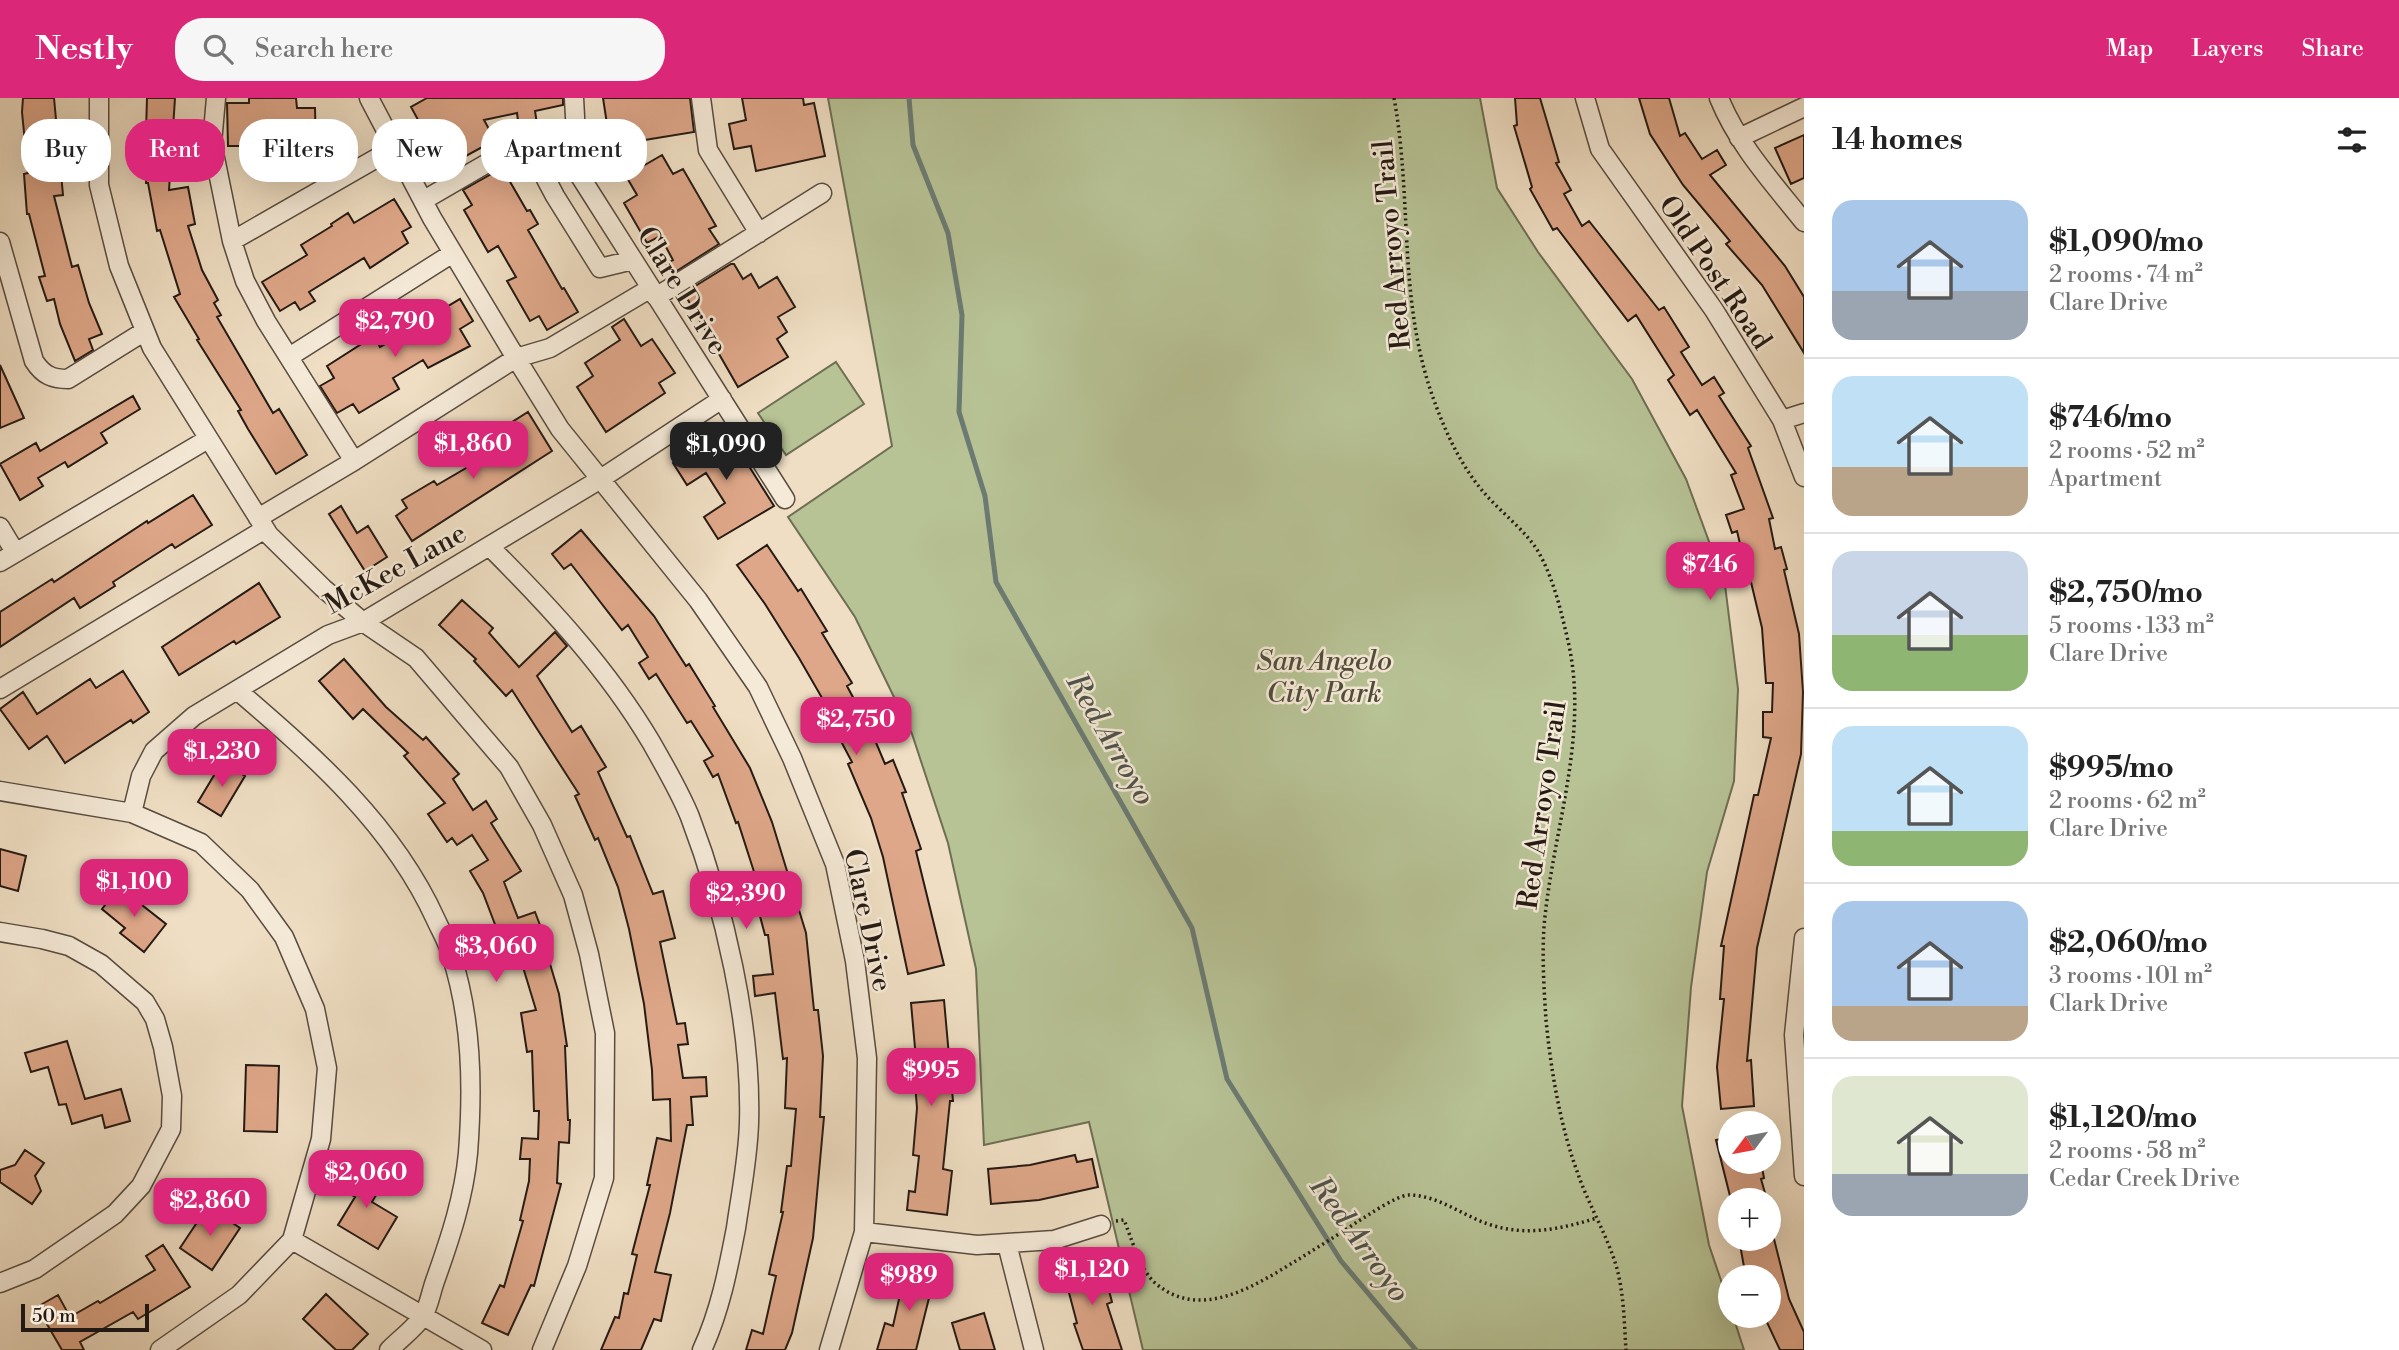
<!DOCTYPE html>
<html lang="en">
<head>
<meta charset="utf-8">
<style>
  :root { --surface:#fff; --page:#f6f6f6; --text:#222; --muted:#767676; --line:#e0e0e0; --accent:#db2777 }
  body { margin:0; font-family:"Libre Bodoni",serif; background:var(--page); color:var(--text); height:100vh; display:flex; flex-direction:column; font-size:26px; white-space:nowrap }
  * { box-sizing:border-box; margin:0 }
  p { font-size:23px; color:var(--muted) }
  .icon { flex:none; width:38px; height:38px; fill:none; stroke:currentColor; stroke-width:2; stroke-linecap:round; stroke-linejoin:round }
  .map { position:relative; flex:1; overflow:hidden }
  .sheet { display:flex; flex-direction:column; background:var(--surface); width:595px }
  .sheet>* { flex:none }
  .guide { position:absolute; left:21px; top:21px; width:665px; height:63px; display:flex; gap:14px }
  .needle { width:46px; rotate:238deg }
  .tools { position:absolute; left:1718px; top:1013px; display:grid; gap:14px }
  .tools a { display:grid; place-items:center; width:63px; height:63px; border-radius:50%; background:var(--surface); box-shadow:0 7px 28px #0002; font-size:35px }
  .scale { position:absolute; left:21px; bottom:18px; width:128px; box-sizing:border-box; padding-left:7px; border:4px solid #251a14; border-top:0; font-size:19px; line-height:24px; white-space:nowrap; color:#251a14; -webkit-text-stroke:5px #f5ead8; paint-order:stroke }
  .price { position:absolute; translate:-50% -60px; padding:0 16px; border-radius:14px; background:var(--accent); color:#fff; font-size:23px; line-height:46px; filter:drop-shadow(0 2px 4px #0008) }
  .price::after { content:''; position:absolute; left:50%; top:42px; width:21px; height:16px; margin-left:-10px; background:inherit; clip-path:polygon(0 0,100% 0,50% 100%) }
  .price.selected { background:#222; color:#fff }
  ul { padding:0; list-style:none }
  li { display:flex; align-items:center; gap:21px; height:175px; padding:0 28px }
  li+li { border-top:2px solid var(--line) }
  li span { display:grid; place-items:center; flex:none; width:196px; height:140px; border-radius:21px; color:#555 }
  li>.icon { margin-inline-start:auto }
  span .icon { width:84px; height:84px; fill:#fffc; stroke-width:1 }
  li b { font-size:30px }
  h2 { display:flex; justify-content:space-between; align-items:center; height:84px; padding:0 28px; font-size:30px }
  .chip { padding:0 24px; border-radius:28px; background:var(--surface); box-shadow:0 7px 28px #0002; font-size:24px; line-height:63px }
  .chip.selected { background:var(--accent); color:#fff }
  header { display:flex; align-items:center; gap:42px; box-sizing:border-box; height:98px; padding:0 35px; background:var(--accent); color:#fff }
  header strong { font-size:33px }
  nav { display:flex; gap:38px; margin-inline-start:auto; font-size:24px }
  .search { width:490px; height:63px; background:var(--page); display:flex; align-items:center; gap:18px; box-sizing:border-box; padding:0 24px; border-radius:28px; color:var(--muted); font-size:26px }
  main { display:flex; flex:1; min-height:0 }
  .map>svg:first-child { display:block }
</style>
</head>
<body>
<header>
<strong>Nestly</strong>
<div class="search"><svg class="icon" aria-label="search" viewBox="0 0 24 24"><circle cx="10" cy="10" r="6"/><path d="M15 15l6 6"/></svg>Search here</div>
<nav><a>Map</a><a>Layers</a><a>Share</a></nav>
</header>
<main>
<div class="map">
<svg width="1804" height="1252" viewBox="0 0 1804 1252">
  <rect width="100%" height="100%" fill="#efdec3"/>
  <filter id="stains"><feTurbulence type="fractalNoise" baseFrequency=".00286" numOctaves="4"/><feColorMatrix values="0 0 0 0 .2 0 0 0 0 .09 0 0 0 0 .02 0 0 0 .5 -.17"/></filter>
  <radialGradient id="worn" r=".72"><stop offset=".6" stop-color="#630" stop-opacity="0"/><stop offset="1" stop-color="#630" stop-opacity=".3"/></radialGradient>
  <path fill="#b7c295" stroke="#6e6e54" stroke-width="2" d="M 828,0 L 1480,0 L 1497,90 L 1538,154 L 1632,281 L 1686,381 L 1725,487 L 1738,591 L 1734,683 L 1707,774 L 1691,889 L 1682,1008 L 1709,1147 L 1731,1212 L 1731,1218 L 1733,1218 L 1744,1252 L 1143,1252 L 1089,1024 L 984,1047 L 976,871 L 948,745 L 912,636 L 855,519 L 788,419 L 892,348 Z
    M 836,264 L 864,306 L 786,357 L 758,315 Z"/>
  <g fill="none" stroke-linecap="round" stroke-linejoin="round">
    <path stroke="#6b7b73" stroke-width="5" d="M 909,0 L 913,47 L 948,135 L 962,217 L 959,314 L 985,398 L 996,484 L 1192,830 L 1227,981 L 1341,1163 L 1416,1252"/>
  </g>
  <path fill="#dea789" stroke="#251a14" stroke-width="2" d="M 23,0 L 54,0 L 63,97 L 54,98 L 72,169 L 78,167 L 89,205 L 102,236 L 89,241 L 93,252 L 75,263 L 60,226 L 54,201 L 47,203 L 39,179 L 45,178 L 29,116 L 27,116 L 24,76 L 28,75 L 22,14 Z
    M 147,0 L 175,0 L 169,92 L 188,89 L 195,126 L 188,128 L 202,172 L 218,202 L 214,205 L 221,217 L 217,219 L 273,315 L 279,311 L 307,357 L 276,376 L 248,331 L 238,313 L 241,312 L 197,242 L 199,241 L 174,199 L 180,196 L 160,132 L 157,133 L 148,85 L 146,85 L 149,33 L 146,33 Z
    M 249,0 L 296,0 L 297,10 L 315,10 L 316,56 L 269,57 L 269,62 L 247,62 L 246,48 L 228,48 L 227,5 L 249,5 Z
    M 427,0 L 563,0 L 563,7 L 535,13 L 537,26 L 519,30 L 517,15 L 484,22 L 495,42 L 457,63 L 447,46 L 435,53 L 411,9 Z
    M 603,0 L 690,0 L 694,34 L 620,46 L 617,24 L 607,26 Z
    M 742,0 L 803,0 L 804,7 L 814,5 L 825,58 L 756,73 L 751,48 L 734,51 L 729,26 L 746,22 Z
    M 1515,0 L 1540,0 L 1559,64 L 1556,65 L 1571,92 L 1564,96 L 1582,128 L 1589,123 L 1659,212 L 1664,209 L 1689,249 L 1681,254 L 1702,287 L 1714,279 L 1724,295 L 1719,298 L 1751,348 L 1748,350 L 1773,420 L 1769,421 L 1775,451 L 1781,449 L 1787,471 L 1784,472 L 1799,536 L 1803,594 L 1801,656 L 1757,850 L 1747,963 L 1751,962 L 1754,1008 L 1721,1011 L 1717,969 L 1724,901 L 1720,901 L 1724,848 L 1721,848 L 1754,697 L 1758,697 L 1771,640 L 1763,639 L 1763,614 L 1772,614 L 1773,585 L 1766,585 L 1762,530 L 1750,480 L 1748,480 L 1737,433 L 1732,435 L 1726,417 L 1744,411 L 1731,377 L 1736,375 L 1697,312 L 1690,317 L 1668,282 L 1674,277 L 1636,217 L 1628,223 L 1557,130 L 1553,132 L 1530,91 L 1532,89 L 1514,28 L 1517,27 Z
    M 1639,0 L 1669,0 L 1680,38 L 1685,35 L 1702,61 L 1717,52 L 1726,67 L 1710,77 L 1785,168 L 1804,199 L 1804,255 L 1762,187 L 1726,146 L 1730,143 L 1683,87 L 1650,36 Z
    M 1804,37 L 1804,80 L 1791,86 L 1775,50 Z
    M 662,57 L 673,76 L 683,71 L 716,128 L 709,131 L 719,146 L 672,176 L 666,166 L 673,162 L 660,138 L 647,145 L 624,105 L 637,97 L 626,78 Z
    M 502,70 L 527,113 L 530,112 L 538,126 L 528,132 L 562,191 L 564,190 L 578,214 L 547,232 L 539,218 L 530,223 L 507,183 L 516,179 L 498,148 L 488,154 L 464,112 L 472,107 L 463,92 Z
    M 394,101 L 411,129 L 402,134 L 408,145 L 370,170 L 364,160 L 309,194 L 315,203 L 300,212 L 295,204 L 280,213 L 262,184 L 307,157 L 301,147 L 332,128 L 331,126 L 348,115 L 354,125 Z
    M 731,166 L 734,166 L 743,181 L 751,176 L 759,190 L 777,179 L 795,209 L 778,219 L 787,234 L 777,241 L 788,259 L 738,289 L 684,195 Z
    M 460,201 L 473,223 L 460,231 L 470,248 L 428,270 L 423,262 L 393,280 L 399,291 L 359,315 L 353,306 L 337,315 L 320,288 L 334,280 L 327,268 L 374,238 L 380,249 Z
    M 624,221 L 641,248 L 652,241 L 675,275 L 659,285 L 665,295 L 606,334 L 577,289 L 593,278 L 585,265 L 620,242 L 612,229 Z
    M 0,267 L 24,320 L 0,330 Z
    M 133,298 L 140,311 L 101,335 L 107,345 L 68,369 L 65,364 L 38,380 L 43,388 L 20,402 L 0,366 L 36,345 L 40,353 Z
    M 528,314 L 552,353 L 412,443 L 396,418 L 407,410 L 402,402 L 434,383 L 437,387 L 521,338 L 512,324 Z
    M 725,330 L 774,408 L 718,441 L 704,419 L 725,405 L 706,375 L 687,387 L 673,365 Z
    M 193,397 L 212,427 L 175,450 L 172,446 L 113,484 L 115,488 L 80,510 L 74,500 L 0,549 L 0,514 L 52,481 L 54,484 L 147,423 L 148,425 Z
    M 341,408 L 357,435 L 368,428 L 387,459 L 365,473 L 329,416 Z
    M 581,432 L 654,518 L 686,568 L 689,566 L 715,608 L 713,609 L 750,670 L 772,724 L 806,835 L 814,912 L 818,912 L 823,958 L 820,1019 L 824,1019 L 813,1140 L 792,1235 L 785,1252 L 746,1252 L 752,1232 L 763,1236 L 776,1178 L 769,1176 L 783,1114 L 781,1114 L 787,1068 L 791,1068 L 796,1011 L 785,1010 L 787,960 L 783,961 L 775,895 L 755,898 L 753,878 L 773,876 L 768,837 L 765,837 L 757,807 L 764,805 L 738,724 L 736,725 L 718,676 L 713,679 L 704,663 L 713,658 L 691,623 L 687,625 L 656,576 L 649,581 L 639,565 L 648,559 L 628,527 L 622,532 L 571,466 L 564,471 L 552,456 Z
    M 767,447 L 798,493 L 801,491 L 827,533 L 822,535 L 852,585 L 847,588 L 872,635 L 885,666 L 893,662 L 906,694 L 902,695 L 921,751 L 916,753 L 944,867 L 908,876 L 883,759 L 871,720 L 848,666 L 852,664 L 825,613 L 829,612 L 799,560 L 765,506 L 737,467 Z
    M 259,485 L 280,519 L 236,546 L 234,543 L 179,577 L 162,549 Z
    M 462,502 L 493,530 L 489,535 L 519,569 L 555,534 L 567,548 L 537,578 L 572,634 L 581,628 L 606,669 L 598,674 L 627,739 L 630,738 L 653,796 L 663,793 L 675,840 L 660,844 L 677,926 L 685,925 L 688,946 L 678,947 L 683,980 L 706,979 L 707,998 L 691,999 L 693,1027 L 687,1027 L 670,1115 L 655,1174 L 671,1177 L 661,1223 L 654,1221 L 641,1252 L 601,1252 L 615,1219 L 619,1220 L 624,1195 L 628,1196 L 637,1157 L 632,1156 L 650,1087 L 647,1087 L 657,1040 L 671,1043 L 670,1001 L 653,1002 L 652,972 L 644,906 L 629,831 L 618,789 L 598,740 L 595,742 L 575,698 L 579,696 L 512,592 L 506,598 L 474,563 L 476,561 L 439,527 Z
    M 344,561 L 386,609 L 423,642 L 426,639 L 459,676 L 453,681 L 473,712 L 486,703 L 497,721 L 491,725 L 521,773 L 504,784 L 518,820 L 535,814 L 543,835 L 541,836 L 559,896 L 567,948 L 565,948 L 568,1022 L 570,1022 L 569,1045 L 559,1044 L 557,1085 L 561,1086 L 534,1188 L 531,1187 L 508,1237 L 482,1225 L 500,1187 L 504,1189 L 523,1123 L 520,1122 L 529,1083 L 530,1061 L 520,1061 L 522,1040 L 538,1041 L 539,1013 L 534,1013 L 532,953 L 527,954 L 521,915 L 536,912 L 516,846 L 504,850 L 483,795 L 470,773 L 488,762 L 472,737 L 457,747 L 452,740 L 447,744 L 428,716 L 445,705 L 404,658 L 408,655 L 363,611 L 353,621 L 319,583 Z
    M 123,573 L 149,614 L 133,625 L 131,622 L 65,665 L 47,638 L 29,651 L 0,611 L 23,594 L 37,616 L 90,581 L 96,590 Z
    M 222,664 L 245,678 L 221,718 L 198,704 Z
    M 0,751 L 26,758 L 18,793 L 0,788 Z
    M 119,789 L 166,826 L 144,854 L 120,835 L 125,830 L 102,811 Z
    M 944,902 L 953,1003 L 950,1003 L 943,1071 L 952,1073 L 947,1117 L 907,1112 L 909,1093 L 915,1094 L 919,1058 L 913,1057 L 917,1010 L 913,961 L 916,961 L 911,905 Z
    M 67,943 L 85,1001 L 121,991 L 130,1023 L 105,1030 L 102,1017 L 72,1026 L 66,1006 L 59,1007 L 48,969 L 31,974 L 25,955 Z
    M 246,967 L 279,968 L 277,1034 L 244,1033 Z
    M 1731,1039 L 1731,1064 L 1761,1064 L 1764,1080 L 1761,1081 L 1767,1102 L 1731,1102 L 1716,1042 Z
    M 25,1052 L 44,1065 L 35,1078 L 41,1093 L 32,1106 L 0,1084 L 0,1072 L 15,1067 Z
    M 1075,1057 L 1077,1064 L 1092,1061 L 1098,1089 L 1039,1102 L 991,1106 L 988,1071 L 1030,1067 Z
    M 355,1068 L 383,1085 L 372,1104 L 397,1119 L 378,1151 L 338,1127 L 355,1099 L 342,1091 Z
    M 208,1108 L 240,1130 L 212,1172 L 180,1150 Z
    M 1739,1141 L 1774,1141 L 1789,1201 L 1804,1234 L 1804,1252 L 1780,1252 L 1764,1218 L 1769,1218 L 1769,1180 L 1746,1180 Z
    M 163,1147 L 190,1189 L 138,1221 L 133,1214 L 80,1244 L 84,1252 L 62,1252 L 37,1209 L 58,1197 L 70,1219 L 98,1203 L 100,1205 L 155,1172 L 146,1158 Z
    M 1101,1162 L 1112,1204 L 1107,1206 L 1122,1252 L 1083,1252 L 1074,1226 L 1077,1225 L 1063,1172 Z
    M 906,1170 L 935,1176 L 916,1252 L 877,1252 L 885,1225 L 893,1228 Z
    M 326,1196 L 368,1236 L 352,1252 L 336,1252 L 303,1221 Z
    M 984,1215 L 995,1252 L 960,1252 L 952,1225 Z"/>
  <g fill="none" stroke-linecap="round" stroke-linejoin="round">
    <defs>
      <path id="minor" d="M 99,0 L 99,87 L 119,168 L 152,250 L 269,437 L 323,490 L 363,524 L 416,560 L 509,669 L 542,727 L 573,797 L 589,856 L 605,935 L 604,1080 L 577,1168 L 542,1252
        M 216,0 L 212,45 L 232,143 L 396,49
        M 369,0 L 432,120 L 516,260 L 550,250 L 651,190
        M 574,0 L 578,75 L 785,401
        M 701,0 L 708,52 L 759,135
        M 1585,0 L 1600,51 L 1714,212 L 1782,322 L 1804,379
        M 1719,0 C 1738,47 1773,85 1804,124
        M 1739,40 L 1804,9
        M 528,47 L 555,98 L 600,170 L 633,162
        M 424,102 L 515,49 L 577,40
        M 232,143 L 245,183 L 266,223 L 354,363
        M 0,144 L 34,263 C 43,277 52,281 68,281 L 145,233
        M 656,199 L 822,95
        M 289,259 L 453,155
        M 1782,322 L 1804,315
        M 258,420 L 354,363 L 516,260 L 560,331 L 698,502 L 758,589 L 792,660 L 835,766 L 855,863 L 867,960 L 864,1134 L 829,1252
        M 0,429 L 15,454
        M 489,448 C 549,508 607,570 651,644 C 664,667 680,694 690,719 C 724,808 752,929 749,1025 C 748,1060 741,1095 736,1130 C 728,1172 720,1213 702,1252
        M 0,464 L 208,341
        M 0,591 L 265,431
        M 237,592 C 315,659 393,727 436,822 C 441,833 448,845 451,856 C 472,921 473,989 468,1055 C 464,1099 450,1141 435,1183 C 431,1194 429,1208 423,1218 C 415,1230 400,1241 389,1252
        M 0,693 L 132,715 L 201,745 L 250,792 L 284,839 L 315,911 L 327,970 L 321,1041 L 292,1142 L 239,1197 L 160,1252
        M 132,715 L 141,678 L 154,653 L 194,618 L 328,537 L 363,524 L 599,382 L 722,301
        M 0,834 L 42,841 L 69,848 L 101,866 L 145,904 L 155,921 L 163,949 L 172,998 L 171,1031 L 141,1088 L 115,1116 L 35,1171 L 0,1185
        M 1804,840 L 1794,937 L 1804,1078
        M 864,1134 L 977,1147 L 1054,1142 L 1101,1127
        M 292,1142 L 482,1252
        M 1007,1146 L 1034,1252"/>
    </defs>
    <use href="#minor" stroke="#584b40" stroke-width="21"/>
    <path stroke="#251a14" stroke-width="3.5" stroke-dasharray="2 3.5" stroke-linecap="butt" d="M 1394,0 C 1413,104 1397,204 1435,305 C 1447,338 1463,371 1486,397 C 1503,416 1527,434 1539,455 C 1554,482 1561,513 1568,543 C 1590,638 1552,734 1544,829 C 1542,859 1544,892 1546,922 C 1551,973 1560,1027 1578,1076 C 1588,1105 1604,1132 1614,1161 C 1624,1190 1624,1222 1626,1252
      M 1116,1123 L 1124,1122 C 1131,1139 1140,1171 1154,1184 C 1200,1225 1256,1187 1299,1161 C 1318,1149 1338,1137 1357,1124 C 1369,1117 1395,1098 1409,1097 C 1437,1097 1462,1117 1488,1126 C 1525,1139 1561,1131 1597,1120"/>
    <use href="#minor" stroke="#f5ead8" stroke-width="18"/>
  </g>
  <g text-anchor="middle" stroke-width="5" stroke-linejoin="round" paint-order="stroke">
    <g font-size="28" fill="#251a14" stroke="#f5ead8">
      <text transform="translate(1391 147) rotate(-95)" y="10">Red Arroyo Trail</text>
      <text transform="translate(1716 174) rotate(56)" y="10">Old Post Road</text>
      <text transform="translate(683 192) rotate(58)" y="10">Clare Drive</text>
      <text transform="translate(395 470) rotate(-29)" y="10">McKee Lane</text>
      <text transform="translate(1541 707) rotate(-82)" y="10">Red Arroyo Trail</text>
      <text transform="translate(869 822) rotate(78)" y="10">Clare Drive</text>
    </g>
    <g font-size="28" font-style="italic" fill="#514c3b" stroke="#f5ead8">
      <text x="1324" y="572">San Angelo<tspan x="1324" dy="32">City Park</tspan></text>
    </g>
    <g font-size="30" font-style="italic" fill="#4e534b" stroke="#f5ead8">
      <text transform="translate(1111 641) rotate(60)" y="10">Red Arroyo</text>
      <text transform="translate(1360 1141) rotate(54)" y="10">Red Arroyo</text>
    </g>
  </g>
  <rect width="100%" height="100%" filter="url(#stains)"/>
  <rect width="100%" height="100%" fill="url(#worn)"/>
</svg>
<div class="tools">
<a><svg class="needle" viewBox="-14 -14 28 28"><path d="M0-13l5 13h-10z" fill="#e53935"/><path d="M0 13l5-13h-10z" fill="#767676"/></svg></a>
<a>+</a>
<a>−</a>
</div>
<div class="scale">50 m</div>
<b class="price" style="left:395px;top:261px">$2,790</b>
<b class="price" style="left:473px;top:383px">$1,860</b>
<b class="price selected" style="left:726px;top:384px">$1,090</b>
<b class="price" style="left:1710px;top:504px">$746</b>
<b class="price" style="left:856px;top:659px">$2,750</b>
<b class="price" style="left:222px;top:691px">$1,230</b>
<b class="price" style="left:134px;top:821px">$1,100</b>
<b class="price" style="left:746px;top:833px">$2,390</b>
<b class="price" style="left:496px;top:886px">$3,060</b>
<b class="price" style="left:931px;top:1010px">$995</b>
<b class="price" style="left:366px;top:1112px">$2,060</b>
<b class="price" style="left:210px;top:1140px">$2,860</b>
<b class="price" style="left:1092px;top:1209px">$1,120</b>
<b class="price" style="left:909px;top:1215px">$989</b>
<div class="guide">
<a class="chip">Buy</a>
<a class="chip selected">Rent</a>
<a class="chip">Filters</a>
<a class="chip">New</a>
<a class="chip">Apartment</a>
</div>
</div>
<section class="sheet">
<h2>14 homes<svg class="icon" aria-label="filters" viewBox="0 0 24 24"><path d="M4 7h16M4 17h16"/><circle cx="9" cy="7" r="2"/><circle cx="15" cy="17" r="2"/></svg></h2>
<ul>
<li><span style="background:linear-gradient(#a9c7e8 65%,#9aa5b1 0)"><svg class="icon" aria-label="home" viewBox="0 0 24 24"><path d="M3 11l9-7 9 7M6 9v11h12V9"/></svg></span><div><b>$1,090/mo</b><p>2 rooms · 74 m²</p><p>Clare Drive</p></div></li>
<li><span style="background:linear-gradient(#bfe0f5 65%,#b9a48a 0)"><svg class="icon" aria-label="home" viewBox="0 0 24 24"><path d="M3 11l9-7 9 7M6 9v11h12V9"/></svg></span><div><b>$746/mo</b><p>2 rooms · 52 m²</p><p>Apartment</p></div></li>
<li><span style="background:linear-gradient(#c9d6e8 60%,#8fb573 0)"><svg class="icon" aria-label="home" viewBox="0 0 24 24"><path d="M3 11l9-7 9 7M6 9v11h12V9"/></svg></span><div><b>$2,750/mo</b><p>5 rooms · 133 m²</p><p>Clare Drive</p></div></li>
<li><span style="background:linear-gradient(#bfe0f5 75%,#8fb573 0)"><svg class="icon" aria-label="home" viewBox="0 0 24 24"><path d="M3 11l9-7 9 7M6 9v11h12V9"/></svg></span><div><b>$995/mo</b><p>2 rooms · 62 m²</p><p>Clare Drive</p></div></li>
<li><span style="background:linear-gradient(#a9c7e8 75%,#b9a48a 0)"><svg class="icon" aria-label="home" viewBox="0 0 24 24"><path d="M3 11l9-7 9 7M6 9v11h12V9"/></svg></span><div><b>$2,060/mo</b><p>3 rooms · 101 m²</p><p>Clark Drive</p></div></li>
<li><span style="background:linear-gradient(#dfe7d0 70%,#9aa5b1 0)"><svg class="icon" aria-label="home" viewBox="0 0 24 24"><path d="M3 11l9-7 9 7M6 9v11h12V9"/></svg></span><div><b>$1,120/mo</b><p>2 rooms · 58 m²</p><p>Cedar Creek Drive</p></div></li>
</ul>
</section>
</main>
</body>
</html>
